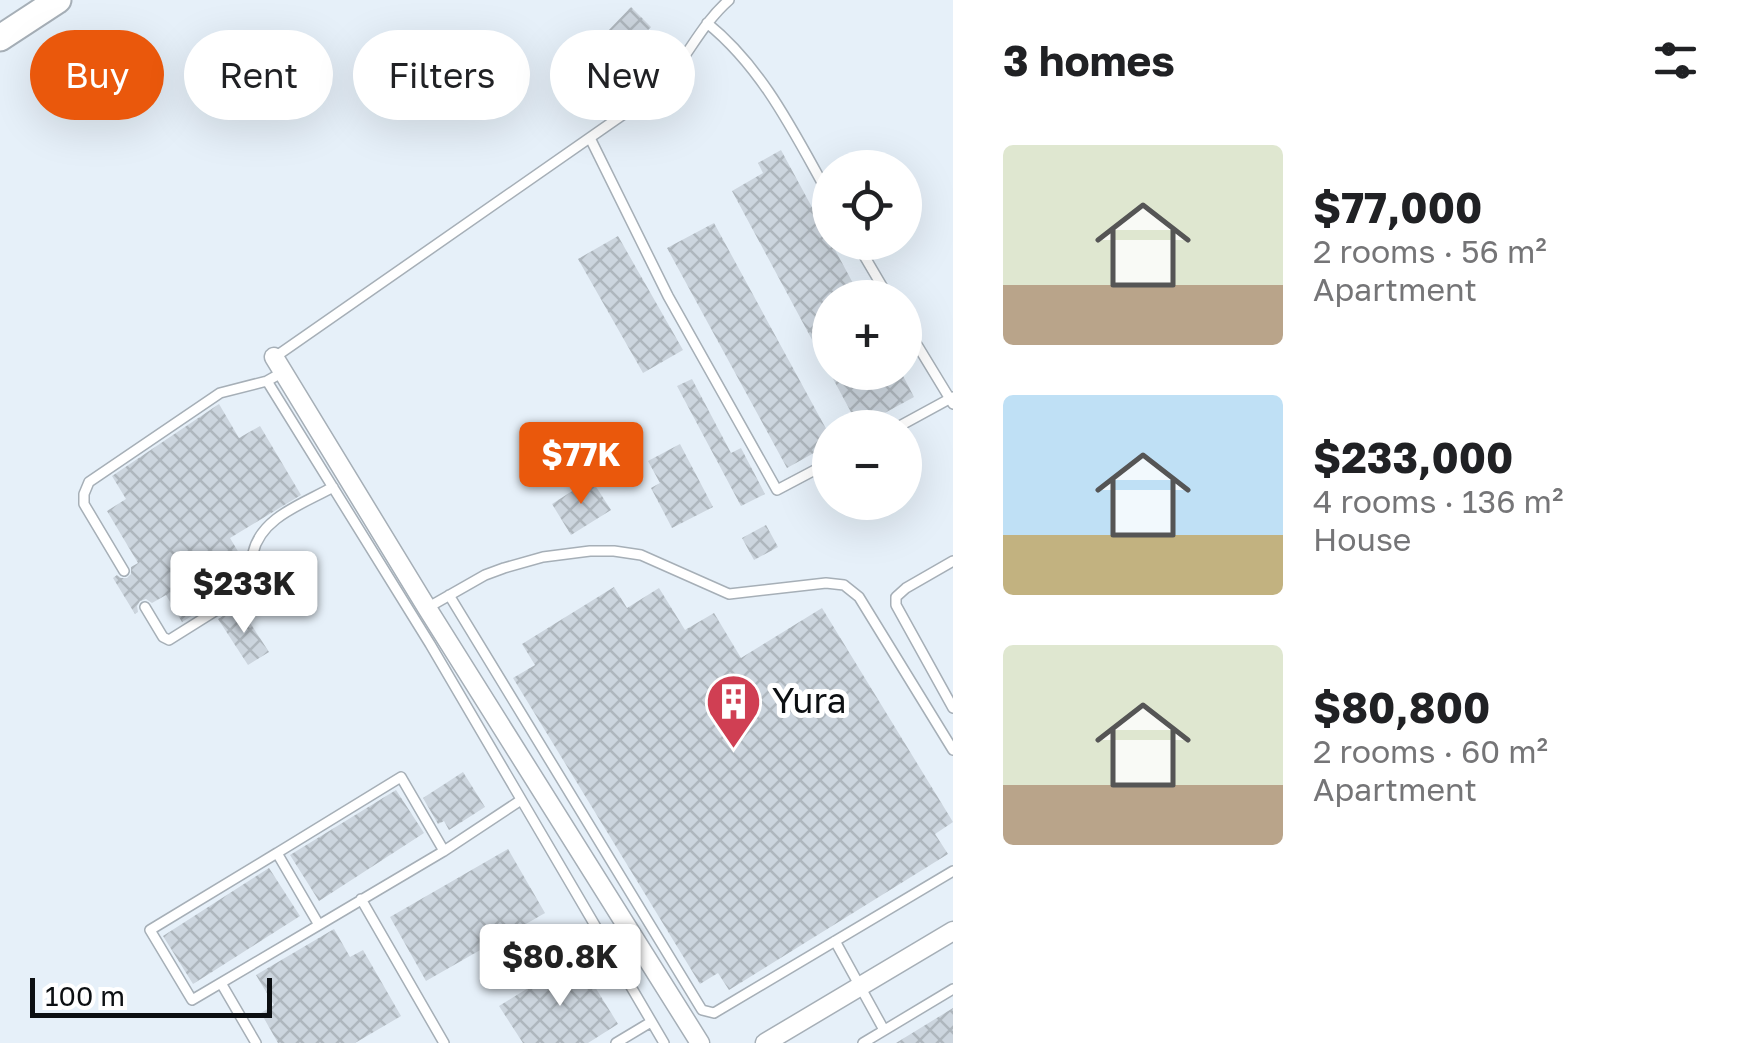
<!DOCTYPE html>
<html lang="en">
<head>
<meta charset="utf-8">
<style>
  :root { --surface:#fff; --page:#f2f2f2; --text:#202124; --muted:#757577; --accent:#ea580c }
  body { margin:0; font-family:"Golos Text",sans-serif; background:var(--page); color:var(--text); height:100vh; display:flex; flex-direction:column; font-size:38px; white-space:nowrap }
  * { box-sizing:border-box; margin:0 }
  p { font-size:32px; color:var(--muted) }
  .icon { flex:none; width:55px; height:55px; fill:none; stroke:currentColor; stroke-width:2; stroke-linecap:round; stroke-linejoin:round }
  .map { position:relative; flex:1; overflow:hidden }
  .details { display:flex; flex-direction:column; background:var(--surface); width:800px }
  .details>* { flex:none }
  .top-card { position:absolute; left:30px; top:30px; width:772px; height:90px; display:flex; gap:20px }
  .controls { position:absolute; left:812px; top:150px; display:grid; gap:20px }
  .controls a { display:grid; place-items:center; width:110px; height:110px; border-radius:50%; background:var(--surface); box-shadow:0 10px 40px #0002; font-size:50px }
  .scale { position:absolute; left:30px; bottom:25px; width:242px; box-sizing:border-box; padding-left:10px; border:5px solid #0c0f12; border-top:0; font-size:28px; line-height:35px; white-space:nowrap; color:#0c0f12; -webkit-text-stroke:8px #fff; paint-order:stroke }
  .price { position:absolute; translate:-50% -85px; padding:0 22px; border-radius:10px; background:#fff; color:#222; font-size:32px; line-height:65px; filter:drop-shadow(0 2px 5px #0008) }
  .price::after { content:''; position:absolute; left:50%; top:60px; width:30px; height:22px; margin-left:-15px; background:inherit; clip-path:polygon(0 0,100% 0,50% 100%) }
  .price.current { background:var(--accent); color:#fff }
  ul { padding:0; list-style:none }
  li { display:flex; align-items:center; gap:30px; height:250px; padding:0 50px }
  li span { display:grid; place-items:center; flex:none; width:280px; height:200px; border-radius:10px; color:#555 }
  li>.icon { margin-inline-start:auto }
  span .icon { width:120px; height:120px; fill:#fffc; stroke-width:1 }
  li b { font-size:42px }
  h2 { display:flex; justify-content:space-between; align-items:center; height:120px; padding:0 50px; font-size:42px }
  .tag { padding:0 35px; border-radius:45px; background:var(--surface); box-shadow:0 10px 40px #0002; font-size:35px; line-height:90px }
  .tag.current { background:var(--accent); color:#fff }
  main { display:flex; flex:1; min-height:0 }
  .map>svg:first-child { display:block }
</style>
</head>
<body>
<main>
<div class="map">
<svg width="953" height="1043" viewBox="0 0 953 1043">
  <defs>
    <pattern id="building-cross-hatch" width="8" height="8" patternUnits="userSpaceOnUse" patternTransform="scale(2.5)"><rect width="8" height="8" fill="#ccd5de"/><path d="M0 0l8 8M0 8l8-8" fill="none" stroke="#aeb6bd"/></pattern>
  </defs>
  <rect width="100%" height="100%" fill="#e6f0f9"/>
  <path fill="url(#building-cross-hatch)" d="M 631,7 L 651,27 L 638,41 L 607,32 Z
    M 781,150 L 861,298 L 830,298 L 830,372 L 901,372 L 914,397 L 859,427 L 732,191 L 763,173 L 758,163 Z
    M 714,223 L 830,436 L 830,444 L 787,468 L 667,248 Z
    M 618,236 L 683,350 L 643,373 L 578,259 Z
    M 692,379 L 731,453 L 741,448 L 765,494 L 741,506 L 677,386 Z
    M 219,404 L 239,438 L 260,426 L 301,495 L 230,538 L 239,553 L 217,566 L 232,591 L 182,622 L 166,595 L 152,603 L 146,599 L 140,601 L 137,606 L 138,612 L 135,614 L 113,578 L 117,575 L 121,578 L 127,578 L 131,574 L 131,567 L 138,563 L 107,511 L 126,499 L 112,476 Z
    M 680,444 L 713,507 L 672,528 L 651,488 L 660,483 L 648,461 Z
    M 591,479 L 611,510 L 571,535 L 552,504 Z
    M 766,525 L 778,547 L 754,560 L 742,538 Z
    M 614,587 L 627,608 L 659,588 L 685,630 L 714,613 L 741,658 L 822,608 L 953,822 L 935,834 L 948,854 L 729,990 L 718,973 L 700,984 L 513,678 L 535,665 L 522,644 Z
    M 239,606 L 269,652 L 248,665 L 218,619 Z
    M 463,772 L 485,807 L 449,830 L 444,821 L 438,824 L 423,798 Z
    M 396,790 L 424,833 L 319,901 L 290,855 Z
    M 508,849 L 545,913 L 426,981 L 390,917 Z
    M 269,868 L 300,916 L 193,984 L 163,936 Z
    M 334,929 L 350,957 L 363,950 L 401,1016 L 355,1043 L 278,1043 L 261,1013 L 274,1005 L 256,975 Z
    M 577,958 L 618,1024 L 588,1043 L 523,1043 L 499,1006 Z
    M 953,1008 L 953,1043 L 896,1043 Z"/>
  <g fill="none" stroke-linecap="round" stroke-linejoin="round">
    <defs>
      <path id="lane" d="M 707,23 C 764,69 795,135 830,197
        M 590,138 L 668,296 L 777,490 L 830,462
        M 856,242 L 889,298
        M 905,325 L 953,404
        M 275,357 L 654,93 C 684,66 698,27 729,0
        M 283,372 L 267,381 L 430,644 L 664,1043
        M 896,428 L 953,397
        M 953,561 L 906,588 L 896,597 L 896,605 L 953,708
        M 124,571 L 84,504 L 84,494 L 89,482 L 220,393 L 267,381
        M 449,595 L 702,1010 L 714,1013 L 953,871
        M 145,607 L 163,637 L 169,640 L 244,593 C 251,580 250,567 253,553 C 261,517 303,504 333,487
        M 427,608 L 485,575 L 504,568 L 543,557 L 590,551 L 614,551 L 641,555 L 729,594 L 826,583 L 844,585 L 859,597 L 953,750
        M 444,851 L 319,925 L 277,853 L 401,777 L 444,851 L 521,800
        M 277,853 L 150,930 L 192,1000 L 319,925
        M 361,899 L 444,1043
        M 835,941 L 884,1030
        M 221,983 L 256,1043
        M 616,1043 L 651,1022
        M 863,1043 L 953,989"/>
      <path id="street" d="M 274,357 L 427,608 L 700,1043
        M 765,1043 L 953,931"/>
      <path id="secondary" d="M 0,38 L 58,0"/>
    </defs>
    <use href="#lane" stroke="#a6afb7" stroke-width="12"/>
    <use href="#street" stroke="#a6afb7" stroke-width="21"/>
    <use href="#secondary" stroke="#a6afb7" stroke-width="29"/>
    <use href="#lane" stroke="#fff" stroke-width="9"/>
    <use href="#street" stroke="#fff" stroke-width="18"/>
    <use href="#secondary" stroke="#fff" stroke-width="25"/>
  </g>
  <defs>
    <symbol id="building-pin" viewBox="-11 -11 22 30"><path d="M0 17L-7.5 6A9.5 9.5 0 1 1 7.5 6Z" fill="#d03f53" stroke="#fff"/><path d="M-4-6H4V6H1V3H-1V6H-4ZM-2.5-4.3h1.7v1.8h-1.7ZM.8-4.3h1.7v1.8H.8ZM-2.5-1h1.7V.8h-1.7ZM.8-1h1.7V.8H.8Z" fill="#fff"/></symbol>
  </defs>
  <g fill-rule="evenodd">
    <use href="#building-pin" x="702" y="670" width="63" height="86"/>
  </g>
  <g text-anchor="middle" stroke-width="10" stroke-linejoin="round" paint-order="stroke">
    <g font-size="35" fill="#0c0f12" stroke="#fff" text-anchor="start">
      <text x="772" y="713">Yura</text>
    </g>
  </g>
</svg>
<div class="controls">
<a><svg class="icon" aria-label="locate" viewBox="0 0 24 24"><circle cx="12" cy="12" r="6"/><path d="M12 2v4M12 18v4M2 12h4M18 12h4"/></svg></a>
<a>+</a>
<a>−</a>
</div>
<div class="scale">100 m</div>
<b class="price current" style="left:581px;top:507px">$77K</b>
<b class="price" style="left:244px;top:636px">$233K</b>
<b class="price" style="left:560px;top:1009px">$80.8K</b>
<div class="top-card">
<a class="tag current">Buy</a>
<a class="tag">Rent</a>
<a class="tag">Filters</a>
<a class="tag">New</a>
</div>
</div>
<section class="details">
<h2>3 homes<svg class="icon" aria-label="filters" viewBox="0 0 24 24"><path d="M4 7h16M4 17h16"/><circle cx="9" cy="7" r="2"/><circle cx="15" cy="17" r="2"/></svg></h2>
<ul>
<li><span style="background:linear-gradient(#dfe7d0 70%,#b9a48a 0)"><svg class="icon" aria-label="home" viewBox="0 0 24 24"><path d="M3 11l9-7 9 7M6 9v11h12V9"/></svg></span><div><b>$77,000</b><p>2 rooms · 56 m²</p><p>Apartment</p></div></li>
<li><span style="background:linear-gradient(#bfe0f5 70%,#c2b280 0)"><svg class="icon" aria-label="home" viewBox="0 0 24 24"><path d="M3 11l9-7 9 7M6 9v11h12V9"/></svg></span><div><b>$233,000</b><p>4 rooms · 136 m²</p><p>House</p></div></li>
<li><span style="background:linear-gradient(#dfe7d0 70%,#b9a48a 0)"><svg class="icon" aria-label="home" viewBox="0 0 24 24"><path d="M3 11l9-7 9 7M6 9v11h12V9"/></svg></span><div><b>$80,800</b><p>2 rooms · 60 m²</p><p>Apartment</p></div></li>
</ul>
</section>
</main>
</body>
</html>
